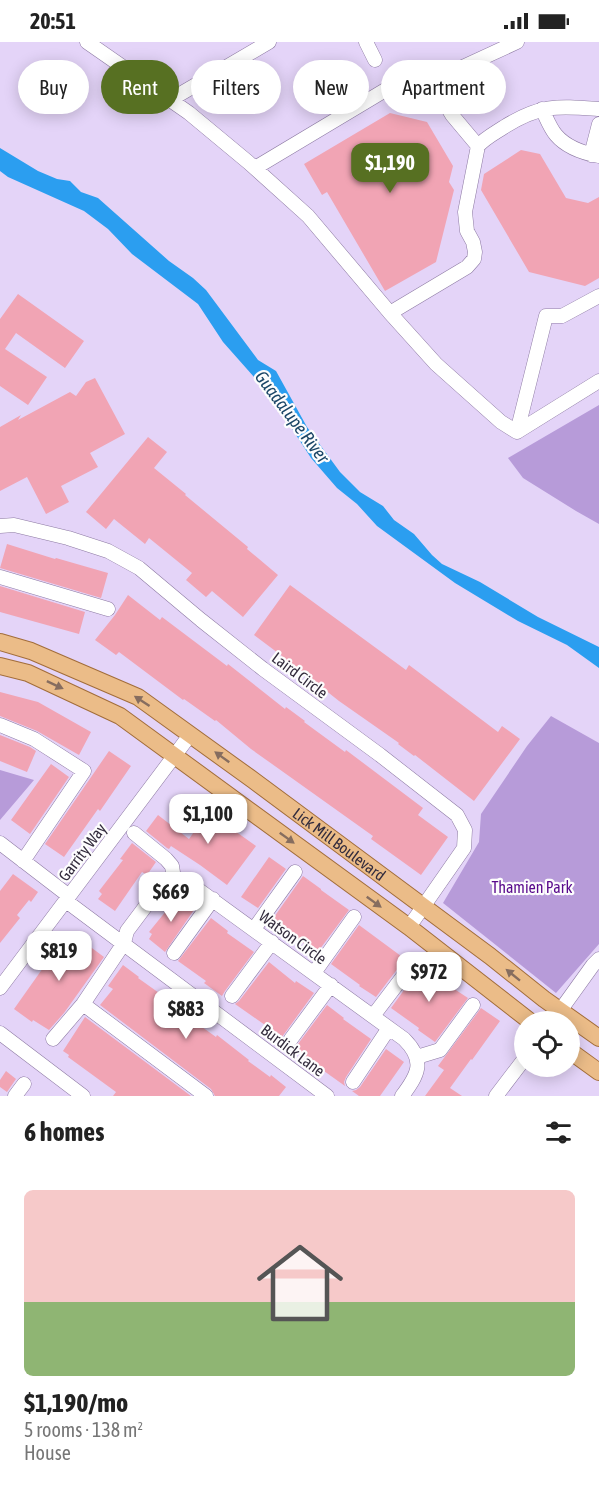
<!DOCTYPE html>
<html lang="en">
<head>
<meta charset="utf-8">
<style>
  :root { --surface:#fff; --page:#f6f6f6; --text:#222; --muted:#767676; --line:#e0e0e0; --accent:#577022 }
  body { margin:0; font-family:"Asap Condensed",sans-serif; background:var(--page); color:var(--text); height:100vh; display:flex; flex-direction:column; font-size:22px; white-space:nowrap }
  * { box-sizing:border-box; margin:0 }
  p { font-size:20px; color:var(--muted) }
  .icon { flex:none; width:33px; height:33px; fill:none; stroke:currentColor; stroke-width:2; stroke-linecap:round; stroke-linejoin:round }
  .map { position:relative; height:1054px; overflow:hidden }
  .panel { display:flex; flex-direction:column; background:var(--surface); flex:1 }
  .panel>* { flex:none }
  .guide { position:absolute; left:18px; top:18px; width:564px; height:54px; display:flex; gap:12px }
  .controls { position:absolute; left:514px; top:969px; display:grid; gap:12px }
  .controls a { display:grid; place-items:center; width:66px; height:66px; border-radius:50%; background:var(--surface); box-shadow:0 3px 15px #0003; font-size:30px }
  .price { position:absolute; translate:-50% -51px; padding:0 14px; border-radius:12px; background:#fff; color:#222; font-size:20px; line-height:39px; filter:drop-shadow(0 2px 3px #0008) }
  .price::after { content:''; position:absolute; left:50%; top:36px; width:18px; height:14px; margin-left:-9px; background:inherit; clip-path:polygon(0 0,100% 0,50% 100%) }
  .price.active { background:var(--accent); color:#fff }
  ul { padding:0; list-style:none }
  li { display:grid; align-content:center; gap:12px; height:318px; padding:0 24px }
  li+li { border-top:2px solid var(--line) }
  li span { display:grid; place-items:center; height:186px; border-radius:9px; color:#555 }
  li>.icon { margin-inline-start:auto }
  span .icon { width:108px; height:108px; fill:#fffc; stroke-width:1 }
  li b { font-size:26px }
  h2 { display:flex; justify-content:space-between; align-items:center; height:72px; padding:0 24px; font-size:26px }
  .pill { padding:0 21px; border-radius:27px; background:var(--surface); box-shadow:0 3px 15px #0003; font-size:21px; line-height:54px }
  .pill.active { background:var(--accent); color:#fff }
  .status { display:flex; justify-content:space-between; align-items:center; height:42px; padding:0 30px; background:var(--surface); direction:ltr }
  .status svg { height:16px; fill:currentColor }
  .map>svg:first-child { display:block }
</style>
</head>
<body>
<div class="status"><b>20:51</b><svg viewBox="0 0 49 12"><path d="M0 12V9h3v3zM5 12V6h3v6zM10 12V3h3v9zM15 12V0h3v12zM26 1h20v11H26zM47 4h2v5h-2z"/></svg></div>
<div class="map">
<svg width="599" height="1054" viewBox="0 0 599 1054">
  <rect width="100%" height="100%" fill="#e4d4f8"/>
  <path fill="#b79bd9" d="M 599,363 L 599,482 L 576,469 L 523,436 L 508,416 Z
    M 551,674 L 599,701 L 599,902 L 556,951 L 443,861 L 479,800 L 481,772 L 527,704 Z
    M 0,728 L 34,738 L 0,778 Z"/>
  <path fill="#2b9ef0" d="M 0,106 L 38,129 L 57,137 L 70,139 L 81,150 L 98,156 L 169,219 L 193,236 L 206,248 L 258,318 L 276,329 L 307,385 L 340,430 L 360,450 L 383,464 L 394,478 L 414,492 L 432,513 L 442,522 L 480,540 L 538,575 L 599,605 L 599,626 L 567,603 L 518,579 L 455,541 L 377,484 L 357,462 L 337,446 L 311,416 L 270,353 L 223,300 L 198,262 L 132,212 L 108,187 L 84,169 L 8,135 L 0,129 Z"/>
  <path fill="#f1a4b4" d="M 390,71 L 427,80 L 453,124 L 449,140 L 454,148 L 436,220 L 385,249 L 327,150 L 322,153 L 304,122 Z
    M 521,108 L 540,112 L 566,156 L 588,161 L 599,155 L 599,236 L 585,244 L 529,230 L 481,148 L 484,132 Z
    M 18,252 L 84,299 L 65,326 L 16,291 L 5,307 L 47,335 L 28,363 L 0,344 L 0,277 Z
    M 95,336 L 125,392 L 90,411 L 98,425 L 61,444 L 69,460 L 46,472 L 27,435 L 0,449 L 0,385 L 21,373 L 18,378 L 70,350 L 76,354 L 86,340 Z
    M 148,395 L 167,410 L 154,426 L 186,452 L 185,453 L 248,505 L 247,507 L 278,533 L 243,575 L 212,549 L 206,555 L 186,538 L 192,531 L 149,496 L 145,502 L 114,477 L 106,487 L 86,470 Z
    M 7,502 L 55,517 L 56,516 L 108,531 L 101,556 L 0,526 Z
    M 290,543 L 406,628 L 409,623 L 498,690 L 502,684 L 520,697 L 474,759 L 415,713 L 414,714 L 398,702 L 399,701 L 339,659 L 300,628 L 299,629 L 280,616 L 282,614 L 254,593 Z
    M 0,544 L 85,570 L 79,592 L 0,570 Z
    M 128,553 L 160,578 L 162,575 L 227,624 L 228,622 L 285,667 L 286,665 L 305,679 L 304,680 L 345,710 L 346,708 L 423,766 L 418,773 L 448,795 L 421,833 L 371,797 L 373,794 L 251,707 L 216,678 L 215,679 L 184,657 L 183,658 L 119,610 L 116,613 L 95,598 L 115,573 Z
    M 0,650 L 38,660 L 91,690 L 79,713 L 37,689 L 0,674 Z
    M 0,693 L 30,705 L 36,709 L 27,730 L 0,719 Z
    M 109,709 L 131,724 L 100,769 L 98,767 L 64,815 L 45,802 Z
    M 51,722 L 69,735 L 30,792 L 11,778 Z
    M 214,768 L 231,779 L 228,784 L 256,804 L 227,843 L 200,823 L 171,804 L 169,807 L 167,806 L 146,789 L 158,773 L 189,797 L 207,771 L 210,773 Z
    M 132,801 L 156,820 L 147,833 L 142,830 L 115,869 L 98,857 L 102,852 L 99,849 L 123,818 L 120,817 Z
    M 269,815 L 286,827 L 258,866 L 241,855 Z
    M 13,832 L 38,850 L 31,860 L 29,858 L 17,873 L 20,876 L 0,901 L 0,849 Z
    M 303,834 L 321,847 L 321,848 L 349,868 L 317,911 L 272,878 Z
    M 179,853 L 196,865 L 165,910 L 149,897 L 152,892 L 149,890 Z
    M 211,876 L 228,889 L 227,891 L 254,910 L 225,949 L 222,954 L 204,941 L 206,939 L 178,919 Z
    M 359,883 L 405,917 L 376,955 L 359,944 L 360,943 L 331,922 Z
    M 73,892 L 104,915 L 64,971 L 49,988 L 33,978 L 32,980 L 14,967 L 55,909 L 56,910 L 66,897 L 68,898 Z
    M 269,920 L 295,941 L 296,939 L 314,951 L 282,995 L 235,962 L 239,959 Z
    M 423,922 L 440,935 L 439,937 L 468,956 L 435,1000 L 418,988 L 419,986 L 391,966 Z
    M 123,923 L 139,935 L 138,936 L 176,963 L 176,964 L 189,974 L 188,975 L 216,995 L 217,993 L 249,1018 L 248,1019 L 270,1035 L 271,1033 L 286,1045 L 279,1054 L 215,1054 L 211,1047 L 100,963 L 113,947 L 108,944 Z
    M 327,963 L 344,976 L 343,977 L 371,997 L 346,1035 L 344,1040 L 345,1044 L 324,1029 L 295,1006 Z
    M 481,966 L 500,979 L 472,1018 L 471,1017 L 450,1046 L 462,1054 L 425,1054 L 444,1028 L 438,1024 Z
    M 85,975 L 191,1054 L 113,1054 L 116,1050 L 68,1015 L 69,1013 L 63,1009 Z
    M 386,1007 L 404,1020 L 380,1054 L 359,1054 L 352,1049 L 356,1048 L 360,1045 Z
    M 6,1029 L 16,1037 L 7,1050 L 0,1045 L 0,1038 Z"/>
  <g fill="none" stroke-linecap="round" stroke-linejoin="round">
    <defs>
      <path id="minor" d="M 87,0 L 189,71 L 248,120 L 308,174 L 390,271 L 436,322 L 501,380 L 517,390
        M 366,0 L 375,18
        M 428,33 L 452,73 L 478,104
        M 170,58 L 269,0
        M 542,67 C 546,75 550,86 556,93 C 567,106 583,111 599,114
        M 591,113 L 599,82
        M 255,126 L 412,32 L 443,34 L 517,0
        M 390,271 L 467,225 L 474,217 L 475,210 L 473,200 L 467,189 L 465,170 L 478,104 C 485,96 495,91 504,85 C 541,62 558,64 599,67
        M 517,390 L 546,274 L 562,274 L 599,254
        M 517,390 L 599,339
        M 0,484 L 14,483 L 68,496 L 108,509 L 139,526 L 201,578 L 263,627 L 380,713 L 457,773 L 465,788 L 464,806 L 409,885
        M 0,535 L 108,567
        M 0,683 L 34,697 L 84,729 L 23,819
        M 134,791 L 166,817 L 172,824 L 174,837
        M 0,801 L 69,854
        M 66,859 L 327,1054
        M 254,887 L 295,830
        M 174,911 L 213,857
        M 314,931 L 354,875
        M 0,946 L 190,693
        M 232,954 L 272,900
        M 83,962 L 206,1054
        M 373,974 L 414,920
        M 552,980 L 593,923 L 599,917
        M 0,991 L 83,1054
        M 53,997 L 83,962 L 124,901 L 127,889 L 163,841 L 174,837 L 185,838 L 404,997 C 426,1019 418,1033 402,1054
        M 291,997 L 331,943
        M 417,1015 L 440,1008 L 473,963
        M 353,1040 L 389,986
        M 15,1054 L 24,1042
        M 496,1054 L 525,1016"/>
      <g id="major">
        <path id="s1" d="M 0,600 L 31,609 L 138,655 L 253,738 L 490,914 L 544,957 L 599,996"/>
        <path d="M 0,624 L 28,631 L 120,674 L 409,885 L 531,980"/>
        <path d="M 570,1009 L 599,1030"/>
      </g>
    </defs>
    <use href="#minor" stroke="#8d7aa3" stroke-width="15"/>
    <use href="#major" stroke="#a26d3a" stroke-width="18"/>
    <use href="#minor" stroke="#fff" stroke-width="14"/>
    <use href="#major" stroke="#ebbc88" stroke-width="16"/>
  </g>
  <defs><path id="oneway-solid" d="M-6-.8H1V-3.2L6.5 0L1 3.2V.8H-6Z" transform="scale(1.5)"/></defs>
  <g fill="#866d5f">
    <use href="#oneway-solid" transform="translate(55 643) rotate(25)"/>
    <use href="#oneway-solid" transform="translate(142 659) rotate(-147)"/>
    <use href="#oneway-solid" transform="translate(222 715) rotate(-144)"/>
    <use href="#oneway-solid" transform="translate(287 796) rotate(36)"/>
    <use href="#oneway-solid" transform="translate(374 860) rotate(36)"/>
    <use href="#oneway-solid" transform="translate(513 933) rotate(-141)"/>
  </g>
  <g text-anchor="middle" stroke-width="4.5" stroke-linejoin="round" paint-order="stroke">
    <g font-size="16" fill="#332c3d" stroke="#fdfdfd">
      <text transform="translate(300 633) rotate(37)" y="6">Laird Circle</text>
      <text dy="6" stroke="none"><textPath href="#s1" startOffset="398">Lick Mill Boulevard</textPath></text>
      <text transform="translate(82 810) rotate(-53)" y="6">Garrity Way</text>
      <text transform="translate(293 895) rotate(36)" y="6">Watson Circle</text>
      <text transform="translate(293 1008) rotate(37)" y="6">Burdick Lane</text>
    </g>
    <g font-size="16" fill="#590a8c" stroke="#fdfdfd">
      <text x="532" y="851">Thamien Park</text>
    </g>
    <g font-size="18" font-style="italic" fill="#1b4667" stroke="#fdfdfd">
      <text transform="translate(292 375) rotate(53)" y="6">Guadalupe River</text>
    </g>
  </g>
</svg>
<div class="controls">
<a><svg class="icon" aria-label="locate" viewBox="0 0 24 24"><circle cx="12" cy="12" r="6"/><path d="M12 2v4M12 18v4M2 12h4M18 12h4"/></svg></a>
</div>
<b class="price active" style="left:390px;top:152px">$1,190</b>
<b class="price" style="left:208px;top:803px">$1,100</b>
<b class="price" style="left:171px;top:881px">$669</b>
<b class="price" style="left:59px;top:940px">$819</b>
<b class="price" style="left:429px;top:961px">$972</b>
<b class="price" style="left:186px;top:998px">$883</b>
<div class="guide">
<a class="pill">Buy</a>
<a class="pill active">Rent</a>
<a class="pill">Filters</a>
<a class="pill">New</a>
<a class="pill">Apartment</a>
</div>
</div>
<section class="panel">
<h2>6 homes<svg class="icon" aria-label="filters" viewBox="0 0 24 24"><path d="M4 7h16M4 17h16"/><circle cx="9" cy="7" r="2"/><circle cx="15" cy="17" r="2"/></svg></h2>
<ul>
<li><span style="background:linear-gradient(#f6c9c9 60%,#8fb573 0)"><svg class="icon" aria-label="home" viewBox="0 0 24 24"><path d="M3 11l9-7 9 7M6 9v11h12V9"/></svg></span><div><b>$1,190/mo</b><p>5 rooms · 138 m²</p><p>House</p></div></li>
</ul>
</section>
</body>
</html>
